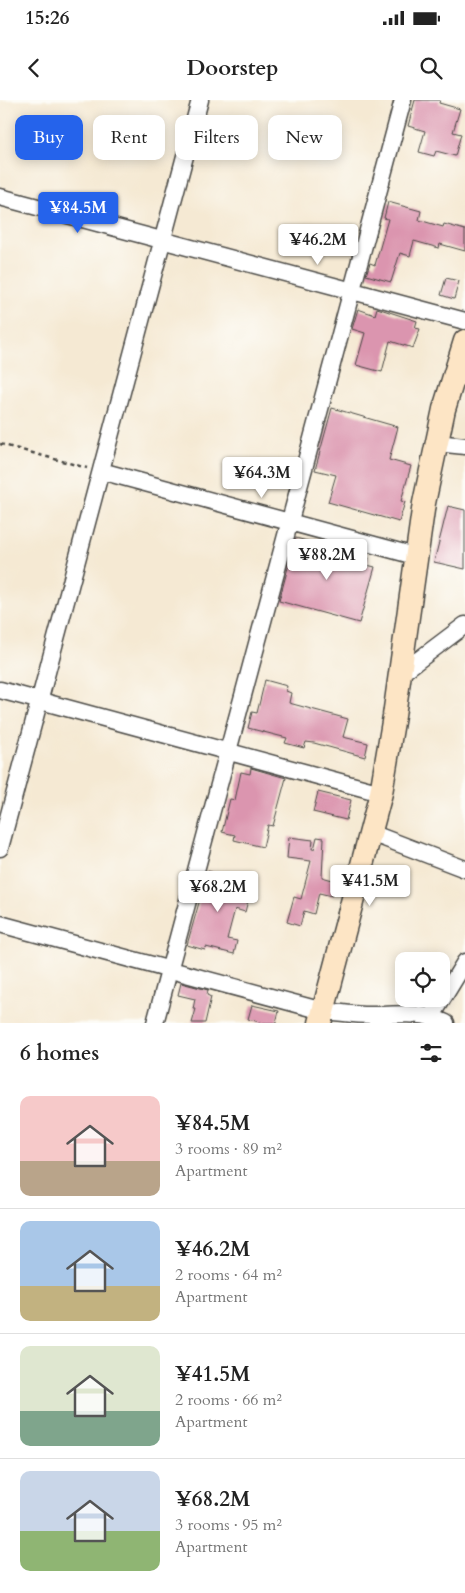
<!DOCTYPE html>
<html lang="en">
<head>
<meta charset="utf-8">
<style>
  :root { --surface:#fff; --page:#f2f2f2; --text:#222; --muted:#767676; --line:#e0e0e0; --accent:#2563eb }
  body { margin:0; font-family:Cardo,serif; background:var(--page); color:var(--text); height:100vh; display:flex; flex-direction:column; font-size:19px; white-space:nowrap }
  * { box-sizing:border-box; margin:0 }
  p { font-size:16px; color:var(--muted) }
  .icon { flex:none; width:28px; height:28px; fill:none; stroke:currentColor; stroke-width:2; stroke-linecap:round; stroke-linejoin:round }
  .map { position:relative; height:923px; overflow:hidden }
  .drawer { display:flex; flex-direction:column; background:var(--surface); flex:1 }
  .drawer>* { flex:none }
  .banner { position:absolute; left:15px; top:15px; width:435px; height:45px; display:flex; gap:10px }
  .controls { position:absolute; left:395px; top:852px; display:grid; gap:10px }
  .controls a { display:grid; place-items:center; width:55px; height:55px; border-radius:10px; background:var(--surface); box-shadow:0 2px 12px #0003; font-size:25px }
  .price { position:absolute; translate:-50% -42px; padding:0 11px; border-radius:5px; background:#fff; color:#222; font-size:16px; line-height:32px; filter:drop-shadow(0 1px 2px #0008) }
  .price::after { content:''; position:absolute; left:50%; top:30px; width:15px; height:11px; margin-left:-8px; background:inherit; clip-path:polygon(0 0,100% 0,50% 100%) }
  .price.on { background:var(--accent); color:#fff }
  ul { padding:0; list-style:none }
  li { display:flex; align-items:center; gap:15px; height:125px; padding:0 20px }
  li+li { border-top:1px solid var(--line) }
  li span { display:grid; place-items:center; flex:none; width:140px; height:100px; border-radius:10px; color:#555 }
  li>.icon { margin-inline-start:auto }
  span .icon { width:60px; height:60px; fill:#fffc; stroke-width:1 }
  li b { font-size:21px }
  h2 { display:flex; justify-content:space-between; align-items:center; height:60px; padding:0 20px; font-size:21px }
  .chip { padding:0 18px; border-radius:10px; background:var(--surface); box-shadow:0 2px 12px #0003; font-size:18px; line-height:45px }
  .chip.on { background:var(--accent); color:#fff }
  .status { display:flex; justify-content:space-between; align-items:center; height:35px; padding:0 25px; background:var(--surface); direction:ltr }
  .status svg { height:14px; fill:currentColor }
  header { display:flex; justify-content:space-between; align-items:center; height:65px; padding:0 20px; background:var(--surface); font-size:22px; font-weight:800 }
  .map>svg:first-child { display:block }
</style>
</head>
<body>
<div class="status"><b>15:26</b><svg viewBox="0 0 49 12"><path d="M0 12V9h3v3zM5 12V6h3v6zM10 12V3h3v9zM15 12V0h3v12zM26 1h20v11H26zM47 4h2v5h-2z"/></svg></div>
<header><svg class="icon" aria-label="back" viewBox="0 0 24 24"><path d="M15 5l-7 7 7 7"/></svg>Doorstep<svg class="icon" aria-label="search" viewBox="0 0 24 24"><circle cx="10" cy="10" r="6"/><path d="M15 15l6 6"/></svg></header>
<div class="map">
<svg width="465" height="923" viewBox="0 0 465 923">
  <rect width="100%" height="100%" fill="#fdfcf7"/>
  <filter id="ink" filterUnits="userSpaceOnUse"><feTurbulence type="fractalNoise" baseFrequency=".02" numOctaves="2"/><feDisplacementMap in="SourceGraphic" scale="10" xChannelSelector="R" yChannelSelector="G"/><feConvolveMatrix kernelMatrix="1 2 1 2 8 2 1 2 1" color-interpolation-filters="sRGB"/></filter>
  <filter id="wash" filterUnits="userSpaceOnUse"><feTurbulence type="fractalNoise" baseFrequency=".0096" numOctaves="4" result="noise"/><feDisplacementMap in="SourceGraphic" scale="20" xChannelSelector="R" yChannelSelector="G"/><feGaussianBlur stdDeviation="1.12" result="paint"/><feColorMatrix in="noise" values="0 0 0 0 0 0 0 0 0 0 0 0 0 0 0 0 0 1.4 0 .05"/><feComposite in="paint" operator="in"/></filter>
  <g filter="url(#wash)">
    <rect width="100%" height="100%" fill="#f5e9d3"/>
    <g id="blocks">
      <path fill="#db95af" d="M 415,0 L 440,0 L 439,3 L 460,9 L 453,32 L 461,34 L 455,56 L 436,51 L 434,56 L 419,52 L 425,31 L 408,26 Z
        M 388,102 L 421,111 L 419,120 L 443,127 L 444,124 L 465,130 L 465,151 L 440,144 L 439,148 L 414,141 L 410,156 L 400,153 L 391,182 L 366,175 L 370,163 L 375,165 L 388,119 L 384,118 Z
        M 446,178 L 459,181 L 454,199 L 441,195 Z
        M 377,208 L 417,221 L 415,228 L 420,229 L 413,248 L 390,241 L 382,272 L 356,265 L 365,233 L 352,229 L 358,209 L 375,215 Z
        M 332,308 L 398,327 L 389,360 L 411,366 L 401,401 L 405,402 L 399,422 L 328,402 L 336,375 L 315,370 Z
        M 448,406 L 465,410 L 465,469 L 434,462 Z
        M 296,438 L 369,458 L 367,465 L 375,467 L 359,523 L 279,501 Z
        M 265,580 L 287,586 L 286,591 L 291,593 L 289,603 L 348,619 L 343,637 L 368,643 L 365,657 L 314,643 L 306,642 L 304,648 L 285,643 L 287,638 L 248,628 L 252,612 L 257,613 Z
        M 251,668 L 286,678 L 273,726 L 268,725 L 263,747 L 234,740 L 235,735 L 222,732 L 230,699 L 235,700 L 241,672 L 250,674 Z
        M 318,692 L 351,700 L 346,720 L 313,712 Z
        M 289,737 L 313,740 L 312,749 L 314,749 L 317,737 L 324,738 L 322,777 L 336,781 L 332,796 L 319,793 L 314,814 L 304,811 L 300,826 L 287,822 L 294,797 L 301,799 L 311,761 L 287,758 Z
        M 208,771 L 252,785 L 245,812 L 235,809 L 227,839 L 237,841 L 234,854 L 206,847 L 205,850 L 187,845 Z
        M 181,883 L 208,890 L 207,895 L 211,897 L 205,923 L 192,923 L 196,909 L 193,909 L 195,899 L 178,895 Z
        M 252,905 L 279,911 L 276,923 L 263,923 L 248,919 Z"/>
    </g>
  </g>
  <g filter="url(#ink)">
    <use href="#blocks" fill-opacity="0" stroke="#494844" stroke-width="1"/>
    <g fill="none" stroke-linecap="round" stroke-linejoin="round">
      <defs>
        <path id="street" d="M 0,97 L 465,221
          M 436,343 L 465,346
          M 101,371 L 415,456
          M 400,574 L 465,525
          M 0,590 L 381,693
          M 371,733 L 465,769
          M 0,748 L 200,0
          M 0,824 L 323,911 C 339,912 354,915 370,915 C 400,916 417,909 446,923
          M 432,916 L 465,862
          M 155,923 L 403,0"/>
        <path id="secondary" d="M 320,923 L 381,693 L 394,616 L 424,403 L 444,309 L 465,241"/>
      </defs>
      <use href="#street" stroke="#494844" stroke-width="19"/>
      <use href="#secondary" stroke="#494844" stroke-width="25"/>
      <path stroke="#494844" stroke-width="2.5" stroke-dasharray="4 4" stroke-linecap="butt" d="M 0,344 L 87,368"/>
      <use href="#street" stroke="#fff" stroke-width="16"/>
      <use href="#secondary" stroke="#fde5c5" stroke-width="22"/>
    </g>
  </g>
</svg>
<div class="controls">
<a><svg class="icon" aria-label="locate" viewBox="0 0 24 24"><circle cx="12" cy="12" r="6"/><path d="M12 2v4M12 18v4M2 12h4M18 12h4"/></svg></a>
</div>
<b class="price on" style="left:78px;top:134px">¥84.5M</b>
<b class="price" style="left:318px;top:166px">¥46.2M</b>
<b class="price" style="left:262px;top:399px">¥64.3M</b>
<b class="price" style="left:327px;top:481px">¥88.2M</b>
<b class="price" style="left:370px;top:807px">¥41.5M</b>
<b class="price" style="left:218px;top:813px">¥68.2M</b>
<div class="banner">
<a class="chip on">Buy</a>
<a class="chip">Rent</a>
<a class="chip">Filters</a>
<a class="chip">New</a>
</div>
</div>
<section class="drawer">
<h2>6 homes<svg class="icon" aria-label="filters" viewBox="0 0 24 24"><path d="M4 7h16M4 17h16"/><circle cx="9" cy="7" r="2"/><circle cx="15" cy="17" r="2"/></svg></h2>
<ul>
<li><span style="background:linear-gradient(#f6c9c9 65%,#b9a48a 0)"><svg class="icon" aria-label="home" viewBox="0 0 24 24"><path d="M3 11l9-7 9 7M6 9v11h12V9"/></svg></span><div><b>¥84.5M</b><p>3 rooms · 89 m²</p><p>Apartment</p></div></li>
<li><span style="background:linear-gradient(#a9c7e8 65%,#c2b280 0)"><svg class="icon" aria-label="home" viewBox="0 0 24 24"><path d="M3 11l9-7 9 7M6 9v11h12V9"/></svg></span><div><b>¥46.2M</b><p>2 rooms · 64 m²</p><p>Apartment</p></div></li>
<li><span style="background:linear-gradient(#dfe7d0 65%,#7fa58c 0)"><svg class="icon" aria-label="home" viewBox="0 0 24 24"><path d="M3 11l9-7 9 7M6 9v11h12V9"/></svg></span><div><b>¥41.5M</b><p>2 rooms · 66 m²</p><p>Apartment</p></div></li>
<li><span style="background:linear-gradient(#c9d6e8 60%,#8fb573 0)"><svg class="icon" aria-label="home" viewBox="0 0 24 24"><path d="M3 11l9-7 9 7M6 9v11h12V9"/></svg></span><div><b>¥68.2M</b><p>3 rooms · 95 m²</p><p>Apartment</p></div></li>
</ul>
</section>
</body>
</html>
